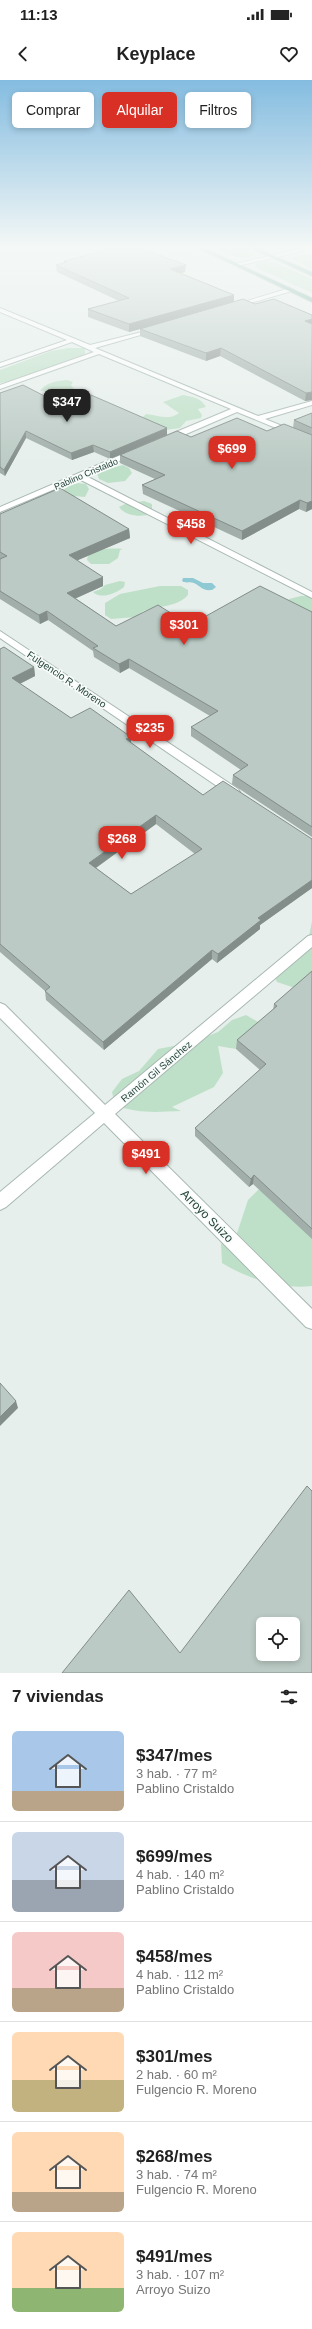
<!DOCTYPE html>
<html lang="es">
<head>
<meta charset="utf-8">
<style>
  :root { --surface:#fff; --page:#f2f2f2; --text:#222; --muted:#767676; --line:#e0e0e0; --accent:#d93025 }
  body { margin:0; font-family:Arial,sans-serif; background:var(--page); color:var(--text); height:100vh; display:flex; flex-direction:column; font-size:15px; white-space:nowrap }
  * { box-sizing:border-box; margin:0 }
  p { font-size:13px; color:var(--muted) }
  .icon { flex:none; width:22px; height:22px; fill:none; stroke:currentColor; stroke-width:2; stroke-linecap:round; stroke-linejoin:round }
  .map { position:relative; height:1593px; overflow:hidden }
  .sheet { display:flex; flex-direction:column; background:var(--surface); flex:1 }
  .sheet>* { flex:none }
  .banner { position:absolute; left:12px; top:12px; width:288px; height:36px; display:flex; gap:8px }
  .fabs { position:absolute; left:256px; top:1537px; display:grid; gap:8px }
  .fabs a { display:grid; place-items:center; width:44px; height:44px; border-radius:6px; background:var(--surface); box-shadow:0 2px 6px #0003; font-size:20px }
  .price { position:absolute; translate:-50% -34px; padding:0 9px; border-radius:8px; background:var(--accent); color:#fff; font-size:13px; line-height:26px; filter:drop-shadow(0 1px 2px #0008) }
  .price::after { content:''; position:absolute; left:50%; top:24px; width:12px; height:9px; margin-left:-6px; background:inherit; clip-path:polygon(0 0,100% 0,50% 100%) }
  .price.selected { background:#222; color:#fff }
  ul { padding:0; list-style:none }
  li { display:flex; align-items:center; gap:12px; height:100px; padding:0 12px }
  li+li { border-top:1px solid var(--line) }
  li span { display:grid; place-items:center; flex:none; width:112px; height:80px; border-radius:6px; color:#555 }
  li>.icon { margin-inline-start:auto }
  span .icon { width:48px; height:48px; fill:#fffc; stroke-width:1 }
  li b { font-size:17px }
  h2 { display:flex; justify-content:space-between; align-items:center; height:48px; padding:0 12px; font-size:17px }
  .chip { padding:0 14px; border-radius:6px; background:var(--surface); box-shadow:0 2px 6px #0003; font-size:14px; line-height:36px }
  .chip.selected { background:var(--accent); color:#fff }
  .status { display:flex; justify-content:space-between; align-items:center; height:28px; padding:0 20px; background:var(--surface); direction:ltr }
  .status svg { height:11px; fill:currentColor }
  header { display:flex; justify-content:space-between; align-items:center; height:52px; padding:0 12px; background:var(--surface); font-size:18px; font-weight:700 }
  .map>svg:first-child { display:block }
</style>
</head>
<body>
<div class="status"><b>11:13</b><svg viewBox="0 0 49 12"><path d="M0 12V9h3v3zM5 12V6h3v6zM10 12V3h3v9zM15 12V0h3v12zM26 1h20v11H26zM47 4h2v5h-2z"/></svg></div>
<header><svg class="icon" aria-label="back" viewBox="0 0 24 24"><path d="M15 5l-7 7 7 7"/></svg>Keyplace<svg class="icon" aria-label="heart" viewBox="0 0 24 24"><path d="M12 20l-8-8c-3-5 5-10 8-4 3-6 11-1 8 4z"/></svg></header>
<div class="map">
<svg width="312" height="1593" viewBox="0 0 312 1593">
  <rect width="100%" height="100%" fill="#e6efeb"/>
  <path fill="#bfe0c8" d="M 210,166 L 237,166 L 255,175 C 240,183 224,172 210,166 Z
    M 312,174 L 312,189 L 292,179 L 296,176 Z
    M 261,181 L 275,182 L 312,199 L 312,213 L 255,187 L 255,184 Z
    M 68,268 L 85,268 L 85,275 C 56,283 31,299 0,303 L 0,290 L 51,271 Z
    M 67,300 L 73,302 L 71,305 L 74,309 L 88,312 L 88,317 L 79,318 L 73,313 L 67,313 L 64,310 L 40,311 C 45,303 56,301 67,300 Z
    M 183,315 C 193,317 201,318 206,327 L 198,329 L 202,335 L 201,338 L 186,341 L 180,348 L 165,350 L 148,343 L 143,337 L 146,334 C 158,335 168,341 179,333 L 163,322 Z
    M 123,385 L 129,388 L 132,393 L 125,401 L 108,403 L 99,399 L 97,393 L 99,391 Z
    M 78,403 L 86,404 L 89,409 L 85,417 L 73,416 L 64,411 L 65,407 Z
    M 144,421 L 152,424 L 152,434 C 142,437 126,437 119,427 L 125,424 Z
    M 123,469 L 120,470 L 118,478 L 109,484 L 91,484 L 87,480 C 88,468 113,468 123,469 Z
    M 120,501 L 125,502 L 124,507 C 117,513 101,520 93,512 L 101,509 L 105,505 Z
    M 160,506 L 181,506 L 188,510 L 188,515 C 172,532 149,522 136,537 L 111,539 L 105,535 L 105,523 L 120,514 Z
    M 301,516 L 312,516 L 312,545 L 287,526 L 289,519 Z
    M 312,841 L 312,906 L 292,907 L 277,902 L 272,891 L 309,856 Z
    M 246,935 L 260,943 L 236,969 L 218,966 L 223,993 L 214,1007 L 172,1027 L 181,1031 C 157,1032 138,1034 115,1025 L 112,1012 L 122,999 L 139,991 L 158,969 L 189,963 L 203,958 L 218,952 L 232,940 Z
    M 260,1108 L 312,1130 L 312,1206 C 282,1210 248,1199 222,1183 L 221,1164 L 237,1153 L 248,1120 Z"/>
  <path fill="#8ec9d4" d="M 183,498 L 193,498 L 203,503 L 212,503 L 216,507 L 212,510 C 202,511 202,507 194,503 C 190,501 186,504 182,501 Z"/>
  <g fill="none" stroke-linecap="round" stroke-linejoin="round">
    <defs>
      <path id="minor" d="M 312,166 L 312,169 L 238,186 L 235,184 Z
        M 290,208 L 292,211 L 233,228 L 230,226 Z
        M 0,228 L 90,265 L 158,248 L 158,250 L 95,268 L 258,336 L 312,321 L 312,325 L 265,339 L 312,358 L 312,363 L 237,332 L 170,361 L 164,361 L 164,357 L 231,329 L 99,274 L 0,309 L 0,305 L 94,272 L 72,262 L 0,287 L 0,283 L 67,260 L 0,232 Z
        M 130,371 L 137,373 L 86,396 L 312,512 L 312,518 L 79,399 L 0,432 L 0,427 Z
        M 0,551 L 238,709 L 240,712 L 238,715 L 230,715 L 0,558 Z
        M 312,855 L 312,867 L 115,1034 L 312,1229 L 312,1249 L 306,1247 L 104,1043 L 6,1127 L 0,1130 L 0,1112 L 95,1033 L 0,938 L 0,923 L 5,925 L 105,1025 L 308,856 Z"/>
      <path id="major" d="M 194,166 L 199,166 L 312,218 L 312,222 Z
        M 246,166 L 251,166 L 312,192 L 312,196 Z
        M 307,166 L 312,166 L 312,169 Z"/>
    </defs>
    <use href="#minor" stroke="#a8b8b2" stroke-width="2"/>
    <use href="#major" stroke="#c2cac8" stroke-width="2"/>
    <use href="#minor" fill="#fff" fill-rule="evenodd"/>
    <use href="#major" fill="#6aa596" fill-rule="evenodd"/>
  </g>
  <path fill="#a1aea9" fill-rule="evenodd" d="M 64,181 L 185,192 L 181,193 L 234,222 L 312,320 L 305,321 L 220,276 L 206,281 L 140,256 L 140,249 L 129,252 L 88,237 L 88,229 L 119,221 L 57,192 L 56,185 L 64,183 Z
    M 0,313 L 64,326 L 167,348 L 167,355 L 110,379 L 94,372 L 72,380 L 26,358 L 5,396 L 0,393 Z
    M 312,333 L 312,429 L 306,432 L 299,429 L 242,460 L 143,414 L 142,405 L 155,399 L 120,383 L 120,375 L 191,357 L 267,351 L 293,348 L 294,340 Z
    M 0,434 L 129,449 L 130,458 L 77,480 L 103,506 L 75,518 L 116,546 L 190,545 L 312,532 L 312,757 L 232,704 L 233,695 L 241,690 L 191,656 L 191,647 L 210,636 L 129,588 L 120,593 L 94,577 L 93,571 L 48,540 L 40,544 L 0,519 Z
    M 0,569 L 34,587 L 35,596 L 20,604 L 71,638 L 131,663 L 203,715 L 312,759 L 312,808 L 260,845 L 260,849 L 217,883 L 212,879 L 104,970 L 46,920 L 45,911 L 0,872 ZM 156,744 L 195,774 L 131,814 L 96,788 Z
    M 312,891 L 312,1159 L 253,1104 L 249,1107 L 195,1056 L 195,1048 L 260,990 L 236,969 L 237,960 L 273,930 L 274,924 Z"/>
  <path fill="#838d89" d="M 186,185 L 185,192 L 170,196 L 170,189 Z
    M 234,215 L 234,223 L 129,252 L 129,244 Z
    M 312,239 L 312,246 L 305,241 Z
    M 221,268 L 220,276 L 206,281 L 206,273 Z
    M 312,312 L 312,320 L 305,321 L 306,313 Z
    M 167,348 L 167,355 L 110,379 L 110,372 Z
    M 26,351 L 26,358 L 5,396 L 4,390 Z
    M 93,365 L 94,372 L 72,380 L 71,373 Z
    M 300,420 L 299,429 L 242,460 L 242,451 Z
    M 312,421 L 312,429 L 306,432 L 307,423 Z
    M 129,449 L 130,458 L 69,484 L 69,475 Z
    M 103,497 L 103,506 L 68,522 L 67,513 Z
    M 47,531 L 48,540 L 40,544 L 39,535 Z
    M 129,579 L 129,588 L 120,593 L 119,584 Z
    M 34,587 L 35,596 L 13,607 L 12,598 Z
    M 131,657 L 131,666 L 126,659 Z
    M 156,735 L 156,744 L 90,792 L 89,783 Z
    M 312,800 L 312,808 L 260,845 L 260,849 L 217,883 L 218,874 L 258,838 Z
    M 212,870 L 212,879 L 104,970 L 103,962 Z
    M 254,1095 L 253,1104 L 249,1107 L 251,1099 Z
    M 16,1321 L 18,1328 L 0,1346 L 0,1337 Z"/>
  <path fill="#bbcac4" stroke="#838d89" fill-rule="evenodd" d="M 123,166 L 134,166 L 186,185 L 170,189 L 234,215 L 129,244 L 88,229 L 129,218 L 56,185 L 67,182 L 64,181 Z
    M 243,219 L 255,224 L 274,219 L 312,235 L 312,239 L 305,241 L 312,244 L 312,312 L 306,313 L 221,268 L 206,273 L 140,249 Z
    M 23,305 L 64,326 L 91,315 L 167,348 L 110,372 L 93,365 L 71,373 L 26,351 L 4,390 L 0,387 L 0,313 Z
    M 312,333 L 312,348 L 294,340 Z
    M 237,338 L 267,351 L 284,344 L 312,355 L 312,421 L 307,423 L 300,420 L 242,451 L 142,405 L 165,395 L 120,375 L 177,351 L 191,357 Z
    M 60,408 L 129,449 L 69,475 L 103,497 L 67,513 L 116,546 L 158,525 L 190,545 L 260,506 L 312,532 L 312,747 L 233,695 L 248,685 L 191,647 L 218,631 L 129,579 L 119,584 L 93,568 L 98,566 L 47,531 L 39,535 L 0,511 L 0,479 L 7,476 L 0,472 L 0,434 Z
    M 4,567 L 34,587 L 12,598 L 71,638 L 90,628 L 131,657 L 126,659 L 203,715 L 223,701 L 312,759 L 312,800 L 258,838 L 261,840 L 218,874 L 212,870 L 103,962 L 45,911 L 50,907 L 0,864 L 0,569 ZM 156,735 L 202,769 L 131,814 L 89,783 Z
    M 312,891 L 312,1149 L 254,1095 L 251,1099 L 195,1048 L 266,984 L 237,960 L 277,926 L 274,924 Z
    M 0,1303 L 16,1321 L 0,1337 Z
    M 307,1406 L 312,1411 L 312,1593 L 62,1593 L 129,1510 L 180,1573 ZM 263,1544 L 293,1544 L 293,1574 L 263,1574 Z"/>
  <linearGradient id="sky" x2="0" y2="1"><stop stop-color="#84bce0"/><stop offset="0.43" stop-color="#f4f8f6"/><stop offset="1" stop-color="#f4f8f6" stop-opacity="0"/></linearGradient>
  <rect width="312" height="389" fill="url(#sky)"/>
  <g text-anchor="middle" stroke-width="3.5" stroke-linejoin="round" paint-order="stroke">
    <g font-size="9" fill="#24423a" stroke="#f7fbf9">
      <text transform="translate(86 394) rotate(-23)" y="3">Pablino Cristaldo</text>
    </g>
    <g font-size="10" fill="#24423a" stroke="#f7fbf9">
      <text transform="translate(67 599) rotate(34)" y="4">Fulgencio R. Moreno</text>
      <text transform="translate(156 991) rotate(-40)" y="4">Ramón Gil Sánchez</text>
    </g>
    <g font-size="12" fill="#24423a" stroke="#f7fbf9">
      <text transform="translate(207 1136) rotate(45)" y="4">Arroyo Suizo</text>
    </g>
  </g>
</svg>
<div class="fabs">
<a><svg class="icon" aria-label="locate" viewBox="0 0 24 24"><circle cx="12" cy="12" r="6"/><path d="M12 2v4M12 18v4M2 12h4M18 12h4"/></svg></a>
</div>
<b class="price selected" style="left:67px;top:343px">$347</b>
<b class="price" style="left:232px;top:390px">$699</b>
<b class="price" style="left:191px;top:465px">$458</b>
<b class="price" style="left:184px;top:566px">$301</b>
<b class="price" style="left:150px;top:669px">$235</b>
<b class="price" style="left:122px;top:780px">$268</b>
<b class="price" style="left:146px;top:1095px">$491</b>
<div class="banner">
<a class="chip">Comprar</a>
<a class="chip selected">Alquilar</a>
<a class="chip">Filtros</a>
</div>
</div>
<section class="sheet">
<h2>7 viviendas<svg class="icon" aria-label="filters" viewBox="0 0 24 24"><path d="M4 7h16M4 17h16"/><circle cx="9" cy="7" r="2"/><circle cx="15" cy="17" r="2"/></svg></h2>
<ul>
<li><span style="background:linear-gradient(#a9c7e8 75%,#b9a48a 0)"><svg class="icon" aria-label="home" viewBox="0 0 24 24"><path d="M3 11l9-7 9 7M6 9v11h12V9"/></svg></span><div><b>$347/mes</b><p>3 hab. · 77 m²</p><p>Pablino Cristaldo</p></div></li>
<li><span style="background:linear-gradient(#c9d6e8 60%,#9aa5b1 0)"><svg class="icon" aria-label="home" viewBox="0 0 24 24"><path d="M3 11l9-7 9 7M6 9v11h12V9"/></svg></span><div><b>$699/mes</b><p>4 hab. · 140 m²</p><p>Pablino Cristaldo</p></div></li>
<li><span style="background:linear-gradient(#f6c9c9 70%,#b9a48a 0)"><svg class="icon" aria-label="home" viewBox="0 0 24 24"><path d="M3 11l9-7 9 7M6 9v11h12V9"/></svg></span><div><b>$458/mes</b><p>4 hab. · 112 m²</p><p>Pablino Cristaldo</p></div></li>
<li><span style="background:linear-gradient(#ffd9b3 60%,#c2b280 0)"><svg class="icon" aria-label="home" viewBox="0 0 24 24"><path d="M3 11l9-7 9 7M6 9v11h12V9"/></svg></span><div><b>$301/mes</b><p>2 hab. · 60 m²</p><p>Fulgencio R. Moreno</p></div></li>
<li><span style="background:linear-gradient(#ffd9b3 75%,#b9a48a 0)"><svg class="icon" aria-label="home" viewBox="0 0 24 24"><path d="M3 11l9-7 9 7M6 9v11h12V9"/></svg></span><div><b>$268/mes</b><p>3 hab. · 74 m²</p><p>Fulgencio R. Moreno</p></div></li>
<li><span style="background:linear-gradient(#ffd9b3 70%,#8fb573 0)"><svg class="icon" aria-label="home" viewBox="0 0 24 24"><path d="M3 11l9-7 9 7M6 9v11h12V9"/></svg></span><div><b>$491/mes</b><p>3 hab. · 107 m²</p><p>Arroyo Suizo</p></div></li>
</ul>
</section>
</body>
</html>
